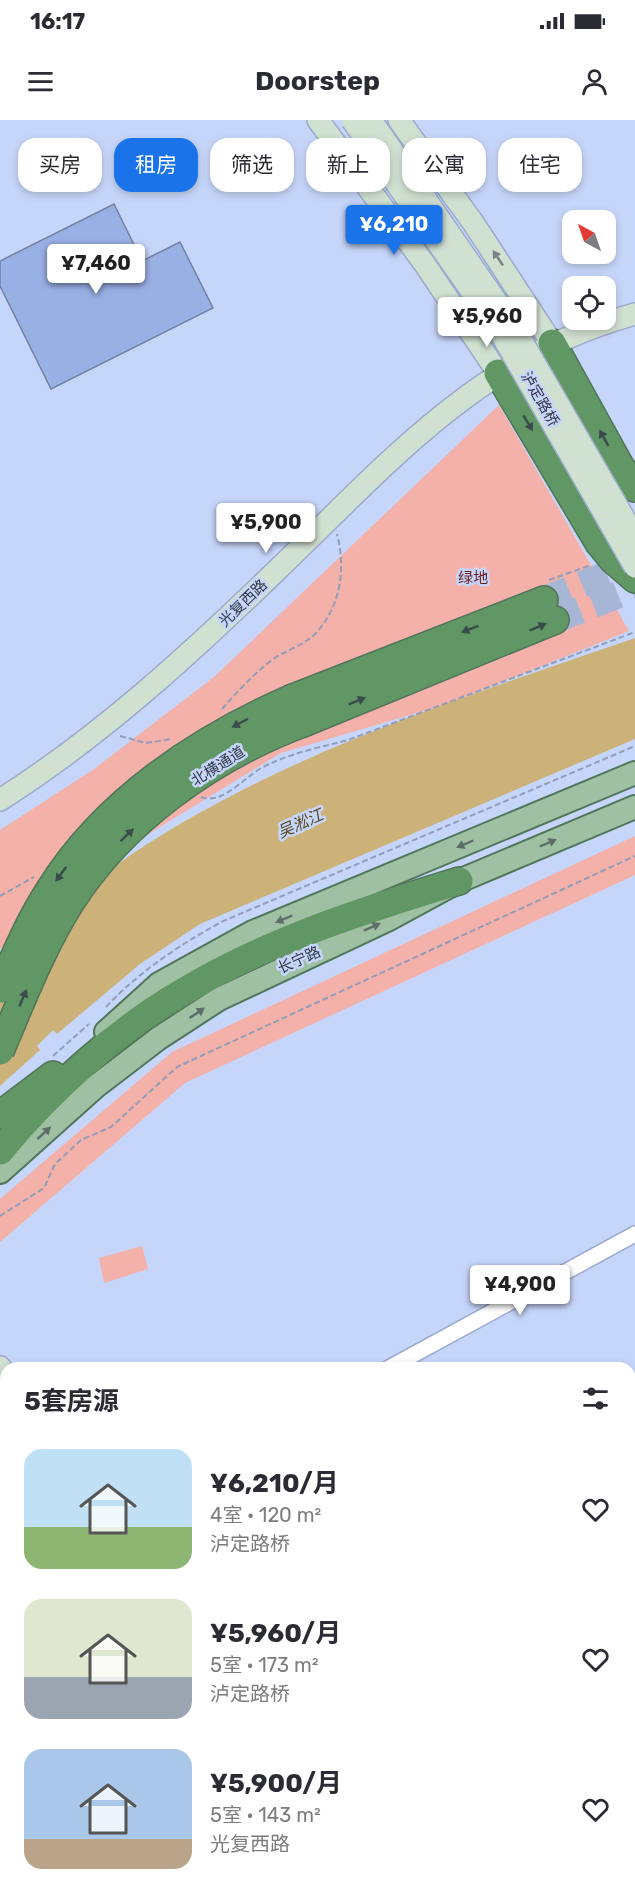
<!DOCTYPE html>
<html lang="zh">
<head>
<meta charset="utf-8">
<style>
  :root { --surface:#fff; --page:#f7f7f7; --text:#2b2b33; --muted:#7c7c81; --accent:#1a73e8 }
  body { margin:0; font-family:Rubik,"Noto Sans SC",sans-serif; background:var(--page); color:var(--text); height:100vh; display:flex; flex-direction:column; font-size:22px; white-space:nowrap }
  * { box-sizing:border-box; margin:0 }
  p { font-size:20px; color:var(--muted) }
  .icon { flex:none; width:33px; height:33px; fill:none; stroke:currentColor; stroke-width:2; stroke-linecap:round; stroke-linejoin:round }
  .map { position:relative; flex:1; overflow:hidden }
  .drawer { position:absolute; left:0px; top:1242px; width:636px; height:534px; display:flex; flex-direction:column; background:var(--surface); border-radius:18px 18px 0 0; box-shadow:0 3px 9px #0003 }
  .drawer>* { flex:none }
  .guide { position:absolute; left:18px; top:18px; width:600px; height:54px; display:flex; gap:12px }
  .needle { width:39px; rotate:320deg }
  .buttons { position:absolute; left:562px; top:90px; display:grid; gap:12px }
  .buttons a { display:grid; place-items:center; width:54px; height:54px; border-radius:12px; background:var(--surface); box-shadow:0 3px 9px #0003; font-size:30px }
  .price { position:absolute; translate:-50% -51px; padding:0 14px; border-radius:6px; background:#fff; color:#222; font-size:20px; line-height:39px; filter:drop-shadow(0 2px 3px #0008) }
  .price::after { content:''; position:absolute; left:50%; top:36px; width:18px; height:14px; margin-left:-9px; background:inherit; clip-path:polygon(0 0,100% 0,50% 100%) }
  .price.active { background:var(--accent); color:#fff }
  ul { padding:0; list-style:none }
  li { display:flex; align-items:center; gap:18px; height:150px; padding:0 24px }
  li span { display:grid; place-items:center; flex:none; width:168px; height:120px; border-radius:18px; color:#555 }
  li>.icon { margin-inline-start:auto }
  span .icon { width:72px; height:72px; fill:#fffc; stroke-width:1 }
  li b { font-size:26px }
  h2 { display:flex; justify-content:space-between; align-items:center; height:72px; padding:0 24px; font-size:26px }
  .pill { padding:0 21px; border-radius:18px; background:var(--surface); box-shadow:0 3px 9px #0003; font-size:21px; line-height:54px }
  .pill.active { background:var(--accent); color:#fff }
  .status { display:flex; justify-content:space-between; align-items:center; height:42px; padding:0 30px; background:var(--surface); direction:ltr }
  .status svg { height:16px; fill:currentColor }
  header { display:flex; justify-content:space-between; align-items:center; height:78px; padding:0 24px; background:var(--surface); font-size:27px; font-weight:700 }
  .map>svg:first-child { display:block }
</style>
</head>
<body>
<div class="status"><b>16:17</b><svg viewBox="0 0 49 12"><path d="M0 12V9h3v3zM5 12V6h3v6zM10 12V3h3v9zM15 12V0h3v12zM26 1h20v11H26zM47 4h2v5h-2z"/></svg></div>
<header><svg class="icon" aria-label="menu" viewBox="0 0 24 24"><path d="M4 6h16M4 12h16M4 18h16"/></svg>Doorstep<svg class="icon" aria-label="person" viewBox="0 0 24 24"><circle cx="12" cy="8" r="4"/><path d="M4 21q1-7 8-7t8 7"/></svg></header>
<div class="map">
<svg width="635" height="1776" viewBox="0 0 635 1776">
  <rect width="100%" height="100%" fill="#c6d6fa"/>
  <path fill="#f4b1a9" d="M 499,285 L 629,511 L 444,585 L 281,633 L 155,710 L 63,772 L 0,829 L 0,710 L 94,649 L 214,557 Z
    M 635,716 L 635,755 L 185,963 L 0,1122 L 0,1079 L 172,932 Z
    M 142,1126 L 148,1149 L 104,1163 L 99,1138 Z"/>
  <path fill="#ccb279" d="M 635,518 L 635,619 L 200,804 L 140,844 L 57,914 L 53,910 L 37,926 L 40,930 L 0,966 L 0,844 C 43,807 85,766 132,734 C 285,632 463,578 635,518 Z"/>
  <path fill="#99b0e5" stroke="#7381a2" stroke-width="1.5" d="M 114,84 L 142,141 L 180,122 L 213,188 L 51,269 L 0,166 L 0,141 Z"/>
  <g fill="none" stroke-linecap="round" stroke-linejoin="round">
    <path stroke="#a8b6d6" stroke-width="27" stroke-dasharray="27 14" stroke-linecap="butt" d="M 544,480 L 635,443
      M 555,500 L 635,468"/>
    <defs>
      <path id="street" d="M 389,1248 L 635,1114
        M 630,1689 L 635,1685
        M 578,1770 L 581,1776
        M 516,1776 L 523,1770"/>
      <path id="secondary" d="M 318,0 L 424,143 L 498,253
        M 399,0 L 474,104 L 552,223
        M 0,680 C 101,616 189,535 275,452 C 389,343 477,237 635,194
        M 0,1247 L 6,1255
        M 630,1576 L 635,1572
        M 376,1770 L 380,1776
        M 336,1776 L 345,1770"/>
      <path id="primary" d="M 106,912 L 159,864 L 253,812 L 635,653
        M 0,1052 L 95,967 L 159,918 L 219,879 L 387,800 L 459,761 L 635,687"/>
      <path id="highway" d="M 552,223 L 620,346 L 635,368
        M 498,253 L 599,423 L 613,440 L 635,459
        M 293,578 L 544,480
        M 303,603 L 555,500
        M 0,995 L 53,955
        M 0,1031 C 50,971 113,913 181,873 C 266,821 364,790 459,761"/>
    </defs>
    <use href="#street" stroke="#9babcd" stroke-width="18"/>
    <use href="#secondary" stroke="#9babcd" stroke-width="24"/>
    <use href="#primary" stroke="#50755a" stroke-width="26"/>
    <use href="#highway" stroke="#50755a" stroke-width="30"/>
    <path stroke="#919dba" stroke-width="2" stroke-dasharray="6 3" stroke-linecap="butt" d="M 549,460 L 591,445
      M 222,589 C 236,573 251,557 268,543 C 282,531 302,527 315,514 C 341,487 346,448 337,414
      M 120,616 L 146,623 L 172,619
      M 201,677 C 221,685 242,660 258,650 C 285,634 318,628 348,620 L 635,512
      M 0,776 L 34,757
      M 106,887 C 140,851 178,826 221,802 L 635,626
      M 53,936 L 89,904
      M 0,1096 L 44,1068 L 55,1044 L 81,1020 L 111,1007 L 177,947 L 635,736"/>
    <use href="#street" stroke="#fff" stroke-width="15"/>
    <use href="#secondary" stroke="#d0e0d1" stroke-width="21"/>
    <use href="#primary" stroke="#a0c0a3" stroke-width="22"/>
    <use href="#highway" stroke="#619665" stroke-width="27"/>
    <defs>
      <path id="secondary-bridge" d="M 352,0 L 500,212 L 635,447
        M 371,0 L 512,204 L 635,417"/>
      <path id="highway-bridge" d="M 0,869 C 15,836 29,802 49,771 C 104,682 198,619 293,578
        M 0,931 C 21,882 41,829 70,783 C 123,700 212,637 303,603"/>
    </defs>
    <use href="#secondary-bridge" stroke="#9babcd" stroke-width="24" stroke-linecap="butt"/>
    <use href="#highway-bridge" stroke="#50755a" stroke-width="30" stroke-linecap="butt"/>
    <use href="#secondary-bridge" stroke="#d0e0d1" stroke-width="21"/>
    <use href="#highway-bridge" stroke="#619665" stroke-width="27"/>
  </g>
  <defs><path id="oneway-solid" d="M-6-.8H1V-3.2L6.5 0L1 3.2V.8H-6Z" transform="scale(1.5)"/></defs>
  <use fill="#798385" href="#oneway-solid" transform="translate(498 138) rotate(-124)"/>
  <g fill="#3b4a4c">
    <use href="#oneway-solid" transform="translate(528 303) rotate(59)"/>
    <use href="#oneway-solid" transform="translate(604 318) rotate(-119)"/>
    <use href="#oneway-solid" transform="translate(538 507) rotate(-22)"/>
    <use href="#oneway-solid" transform="translate(470 509) rotate(159)"/>
    <use href="#oneway-solid" transform="translate(357 581) rotate(-22)"/>
    <use href="#oneway-solid" transform="translate(240 603) rotate(152)"/>
    <use href="#oneway-solid" transform="translate(127 715) rotate(-44)"/>
    <use href="#oneway-solid" transform="translate(61 754) rotate(126)"/>
    <use href="#oneway-solid" transform="translate(23 878) rotate(-66)"/>
  </g>
  <g fill="#5d6e6b">
    <use href="#oneway-solid" transform="translate(548 723) rotate(-23)"/>
    <use href="#oneway-solid" transform="translate(465 724) rotate(157)"/>
    <use href="#oneway-solid" transform="translate(284 799) rotate(157)"/>
    <use href="#oneway-solid" transform="translate(372 807) rotate(-24)"/>
    <use href="#oneway-solid" transform="translate(197 893) rotate(-34)"/>
    <use href="#oneway-solid" transform="translate(44 1013) rotate(-42)"/>
  </g>
  <g text-anchor="middle" stroke-width="5" stroke-linejoin="round" paint-order="stroke">
    <g font-size="15" fill="#313746" stroke="#c6d6fa">
      <text transform="translate(540 279) rotate(60)" y="5">泸定路桥</text>
      <text transform="translate(243 483) rotate(-44)" y="5">光复西路</text>
      <text transform="translate(218 646) rotate(-32)" y="5">北横通道</text>
      <text transform="translate(299 840) rotate(-24)" y="5">长宁路</text>
    </g>
    <g font-size="15" fill="#691b1a" stroke="#c6d6fa">
      <text x="473" y="463">绿地</text>
    </g>
    <g font-size="16" font-style="italic" fill="#5b481c" stroke="#c6d6fa">
      <text transform="translate(300 703) rotate(-24)" y="6">吴淞江</text>
    </g>
  </g>
</svg>
<div class="buttons">
<a><svg class="needle" viewBox="-14 -14 28 28"><path d="M0-13l5 13h-10z" fill="#e53935"/><path d="M0 13l5-13h-10z" fill="#7c7c81"/></svg></a>
<a><svg class="icon" aria-label="locate" viewBox="0 0 24 24"><circle cx="12" cy="12" r="6"/><path d="M12 2v4M12 18v4M2 12h4M18 12h4"/></svg></a>
</div>
<b class="price active" style="left:394px;top:136px">¥6,210</b>
<b class="price" style="left:96px;top:175px">¥7,460</b>
<b class="price" style="left:487px;top:228px">¥5,960</b>
<b class="price" style="left:266px;top:434px">¥5,900</b>
<b class="price" style="left:520px;top:1196px">¥4,900</b>
<div class="guide">
<a class="pill">买房</a>
<a class="pill active">租房</a>
<a class="pill">筛选</a>
<a class="pill">新上</a>
<a class="pill">公寓</a>
<a class="pill">住宅</a>
</div>
<section class="drawer">
<h2>5套房源<svg class="icon" aria-label="filters" viewBox="0 0 24 24"><path d="M4 7h16M4 17h16"/><circle cx="9" cy="7" r="2"/><circle cx="15" cy="17" r="2"/></svg></h2>
<ul>
<li><span style="background:linear-gradient(#bfe0f5 65%,#8fb573 0)"><svg class="icon" aria-label="home" viewBox="0 0 24 24"><path d="M3 11l9-7 9 7M6 9v11h12V9"/></svg></span><div><b>¥6,210/月</b><p>4室 · 120 m²</p><p>泸定路桥</p></div><svg class="icon" aria-label="heart" viewBox="0 0 24 24"><path d="M12 20l-8-8c-3-5 5-10 8-4 3-6 11-1 8 4z"/></svg></li>
<li><span style="background:linear-gradient(#dfe7d0 65%,#9aa5b1 0)"><svg class="icon" aria-label="home" viewBox="0 0 24 24"><path d="M3 11l9-7 9 7M6 9v11h12V9"/></svg></span><div><b>¥5,960/月</b><p>5室 · 173 m²</p><p>泸定路桥</p></div><svg class="icon" aria-label="heart" viewBox="0 0 24 24"><path d="M12 20l-8-8c-3-5 5-10 8-4 3-6 11-1 8 4z"/></svg></li>
<li><span style="background:linear-gradient(#a9c7e8 75%,#b9a48a 0)"><svg class="icon" aria-label="home" viewBox="0 0 24 24"><path d="M3 11l9-7 9 7M6 9v11h12V9"/></svg></span><div><b>¥5,900/月</b><p>5室 · 143 m²</p><p>光复西路</p></div><svg class="icon" aria-label="heart" viewBox="0 0 24 24"><path d="M12 20l-8-8c-3-5 5-10 8-4 3-6 11-1 8 4z"/></svg></li>
</ul>
</section>
</div>
</body>
</html>
